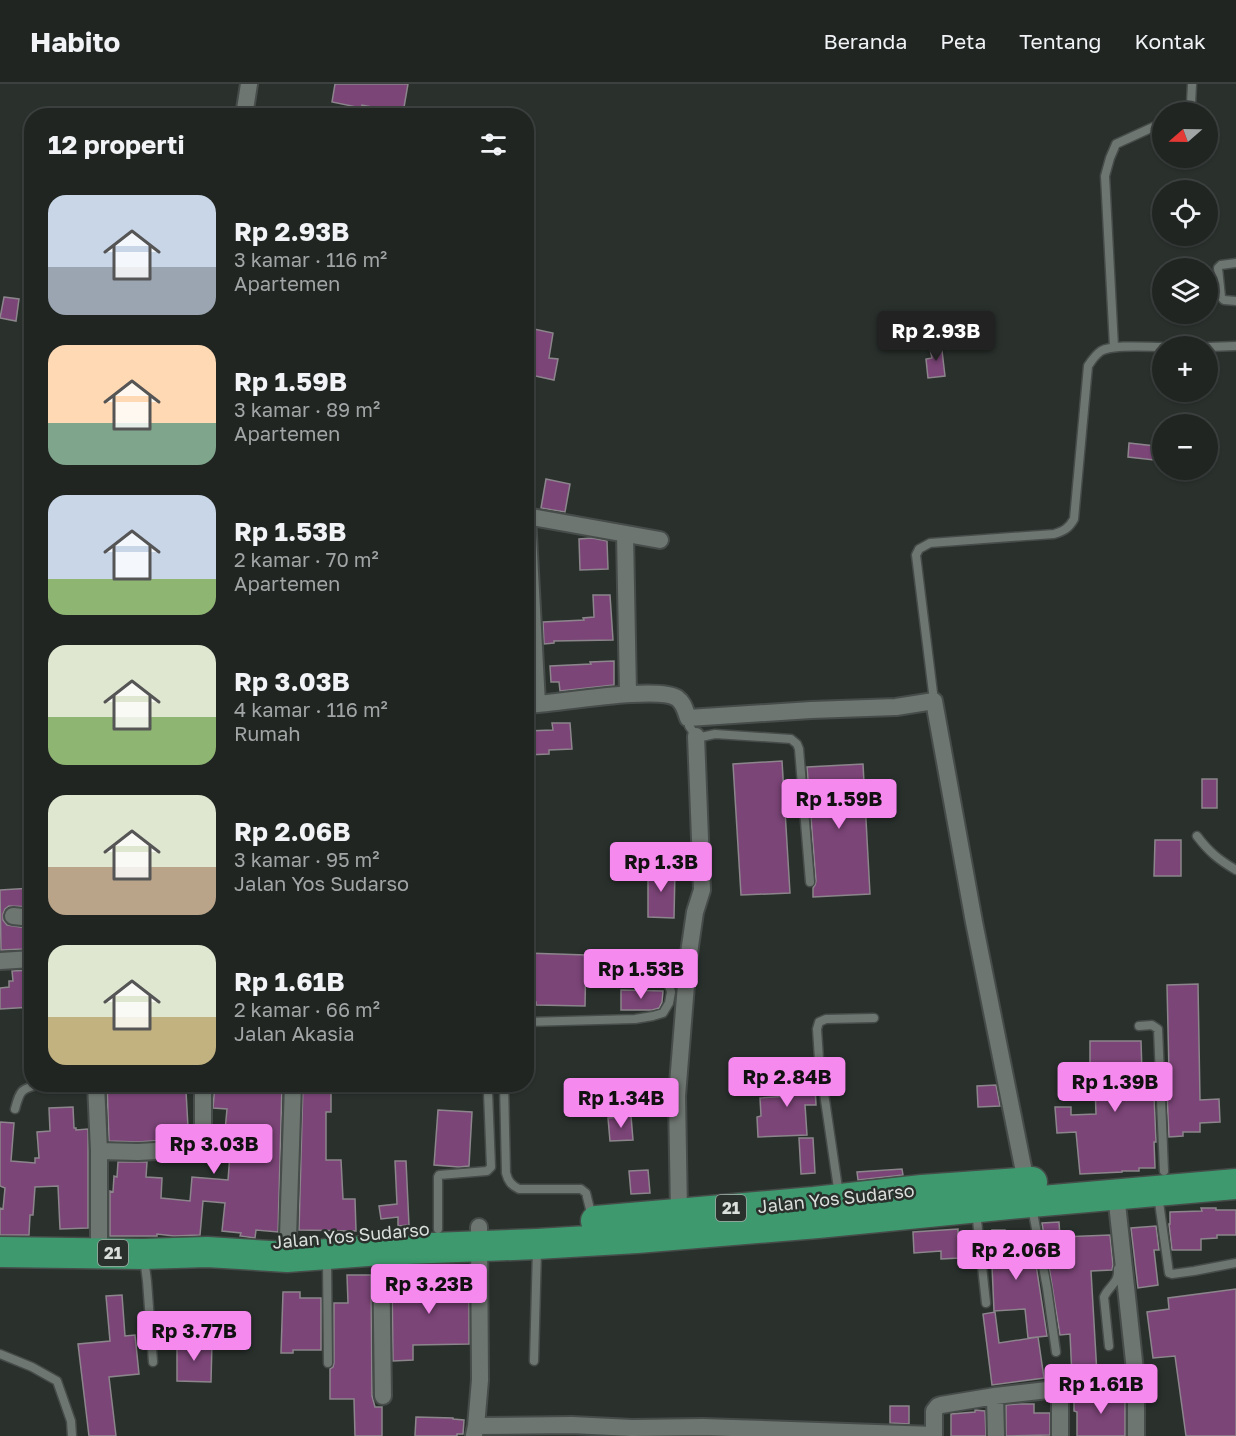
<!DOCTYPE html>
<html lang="id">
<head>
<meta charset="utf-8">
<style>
  :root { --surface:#202522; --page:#282d2a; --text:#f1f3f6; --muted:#a2a5a5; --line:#3d4240; --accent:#f589ee }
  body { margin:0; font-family:"Golos Text",sans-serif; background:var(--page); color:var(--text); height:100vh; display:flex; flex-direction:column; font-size:22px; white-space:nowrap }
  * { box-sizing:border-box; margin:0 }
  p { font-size:20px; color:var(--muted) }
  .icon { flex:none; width:33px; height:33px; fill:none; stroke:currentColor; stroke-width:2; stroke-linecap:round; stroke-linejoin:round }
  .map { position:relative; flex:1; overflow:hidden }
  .side { position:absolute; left:24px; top:24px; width:510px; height:984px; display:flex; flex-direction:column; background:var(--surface); border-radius:24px; box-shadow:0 2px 4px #0004,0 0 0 2px var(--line) }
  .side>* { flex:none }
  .needle { width:39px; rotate:250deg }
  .tools { position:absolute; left:1152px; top:18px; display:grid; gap:12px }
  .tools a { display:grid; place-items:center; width:66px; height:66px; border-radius:50%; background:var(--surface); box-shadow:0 2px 4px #0004,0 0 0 2px var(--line); font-size:30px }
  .price { position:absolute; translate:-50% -51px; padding:0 14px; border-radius:6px; background:var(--accent); color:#111; font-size:20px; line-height:39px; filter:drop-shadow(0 2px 3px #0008) }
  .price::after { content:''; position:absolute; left:50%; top:36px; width:18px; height:14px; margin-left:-9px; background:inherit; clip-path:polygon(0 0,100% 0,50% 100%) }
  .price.selected { background:#222; color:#fff }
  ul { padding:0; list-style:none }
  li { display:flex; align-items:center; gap:18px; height:150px; padding:0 24px }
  li span { display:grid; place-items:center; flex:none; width:168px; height:120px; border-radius:18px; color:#555 }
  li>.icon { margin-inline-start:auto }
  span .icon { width:72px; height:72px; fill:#fffc; stroke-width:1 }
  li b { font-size:26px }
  h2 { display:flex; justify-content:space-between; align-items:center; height:72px; padding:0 24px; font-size:26px }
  header { display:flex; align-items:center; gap:36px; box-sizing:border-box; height:84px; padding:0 30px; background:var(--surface); border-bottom:2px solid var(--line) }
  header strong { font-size:28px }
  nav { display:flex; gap:33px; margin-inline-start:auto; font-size:21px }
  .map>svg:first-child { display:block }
</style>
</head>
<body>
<header>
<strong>Habito</strong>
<nav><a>Beranda</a><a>Peta</a><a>Tentang</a><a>Kontak</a></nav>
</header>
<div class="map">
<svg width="1236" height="1352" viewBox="0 0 1236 1352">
  <rect width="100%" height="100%" fill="#2a312d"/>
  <path fill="#7b4577" stroke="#8c858c" stroke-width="1.5" d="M 335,0 L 408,0 L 403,29 L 362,21 L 361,24 L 332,18 Z
    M 4,213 L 19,215 L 16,237 L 0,234 Z
    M 534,245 L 553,249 L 549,274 L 558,275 L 554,296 L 526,290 L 526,273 L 529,273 Z
    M 941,258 L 945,292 L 928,294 L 926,275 L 932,274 L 929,260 Z
    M 1129,359 L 1155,362 L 1154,376 L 1128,373 Z
    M 546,395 L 570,400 L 565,428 L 541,424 Z
    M 592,454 L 607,457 L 608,485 L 580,486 L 579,455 Z
    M 593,511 L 610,511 L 613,556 L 554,557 L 554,559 L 544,560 L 543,538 L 584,536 L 583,534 L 594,533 Z
    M 614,577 L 614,601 L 560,607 L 559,598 L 551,598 L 550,582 L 591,580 L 590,578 Z
    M 552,639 L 570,639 L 572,665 L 549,666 L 549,670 L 526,671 L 526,647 L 553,646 Z
    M 782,677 L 790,809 L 741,811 L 733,680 Z
    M 863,680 L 870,810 L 813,813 L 813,804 L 815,801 L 816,797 L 807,683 Z
    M 1202,695 L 1217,695 L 1217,724 L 1202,724 Z
    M 1155,756 L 1181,756 L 1181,792 L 1154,792 Z
    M 648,785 L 675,785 L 674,834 L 648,833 Z
    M 32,804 L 32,823 L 9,822 L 5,825 L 3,830 L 3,836 L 7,841 L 27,844 L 27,850 L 24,850 L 24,865 L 1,866 L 0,806 Z
    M 526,869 L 586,871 L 585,922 L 536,921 L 536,918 L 526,918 Z
    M 32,886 L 32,923 L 0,925 L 0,904 L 9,903 L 9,897 L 13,897 L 12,887 Z
    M 1198,900 L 1200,1016 L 1219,1015 L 1220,1038 L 1200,1039 L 1200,1048 L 1183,1048 L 1183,1052 L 1169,1053 L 1166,988 L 1169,988 L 1167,901 Z
    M 621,906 L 663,907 L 662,918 L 659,924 L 652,926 L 621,926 Z
    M 1090,957 L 1141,957 L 1142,989 L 1153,988 L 1156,1058 L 1154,1058 L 1155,1084 L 1139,1084 L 1139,1087 L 1122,1087 L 1122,1088 L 1080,1090 L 1076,1048 L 1057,1049 L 1055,1023 L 1071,1023 L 1071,1031 L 1096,1030 L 1095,1002 L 1093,1002 L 1092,981 L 1090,981 Z
    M 803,981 L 804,1002 L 815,1001 L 816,1021 L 805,1021 L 807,1051 L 758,1053 L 757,1033 L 761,1032 L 760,1014 L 790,1012 L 788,982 Z
    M 107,1000 L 172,1000 L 173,1008 L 186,1007 L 188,1043 L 192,1044 L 192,1054 L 138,1058 L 109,1057 Z
    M 215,1000 L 282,1000 L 278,1148 L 256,1146 L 255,1154 L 240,1152 L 241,1149 L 222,1147 L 225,1119 L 203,1117 L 200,1151 L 174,1152 L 157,1150 L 157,1152 L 110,1152 L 110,1107 L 113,1108 L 114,1092 L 117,1093 L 118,1078 L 147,1078 L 146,1093 L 162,1094 L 161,1114 L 190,1117 L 192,1093 L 228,1096 L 230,1070 L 210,1068 L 213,1057 L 213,1046 L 225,1047 L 227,1025 L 213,1024 Z
    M 303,1000 L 329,1000 L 329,1007 L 331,1007 L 331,1028 L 326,1028 L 326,1076 L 341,1076 L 343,1115 L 355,1115 L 356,1147 L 299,1146 Z
    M 996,1001 L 1000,1022 L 978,1023 L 977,1002 Z
    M 73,1023 L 74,1044 L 76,1044 L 76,1046 L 88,1045 L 88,1144 L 60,1145 L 58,1102 L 35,1103 L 33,1131 L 30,1131 L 29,1151 L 0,1151 L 0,1124 L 3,1125 L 5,1104 L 0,1102 L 0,1038 L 14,1039 L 11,1077 L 35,1079 L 35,1074 L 39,1074 L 37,1048 L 50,1047 L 49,1024 Z
    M 438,1026 L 472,1028 L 469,1082 L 459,1083 L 434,1081 Z
    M 631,1032 L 633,1056 L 610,1057 L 608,1034 Z
    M 799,1054 L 813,1054 L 815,1089 L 801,1090 Z
    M 395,1077 L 406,1077 L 409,1141 L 398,1142 L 398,1133 L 381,1135 L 379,1122 L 397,1120 Z
    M 902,1085 L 903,1091 L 858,1096 L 857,1088 Z
    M 648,1086 L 650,1109 L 631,1110 L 629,1087 Z
    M 1201,1124 L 1216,1124 L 1216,1126 L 1236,1126 L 1236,1151 L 1217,1151 L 1217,1154 L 1201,1155 L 1201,1166 L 1172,1166 L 1169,1140 L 1170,1140 L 1170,1128 L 1202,1127 Z
    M 1059,1138 L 1060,1153 L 1110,1151 L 1113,1181 L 1112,1186 L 1091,1187 L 1097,1290 L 1072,1293 L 1070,1250 L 1060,1251 L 1042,1139 Z
    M 1156,1142 L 1159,1166 L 1154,1166 L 1158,1201 L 1138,1204 L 1131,1144 Z
    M 958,1145 L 958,1153 L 972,1152 L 974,1165 L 959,1166 L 960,1174 L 941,1175 L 941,1167 L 914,1169 L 913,1148 Z
    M 992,1146 L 1005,1146 L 1006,1162 L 1033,1161 L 1047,1252 L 1028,1254 L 1025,1225 L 994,1227 L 992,1182 L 988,1182 L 985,1152 L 993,1152 Z
    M 347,1191 L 371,1191 L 372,1312 L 375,1323 L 382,1323 L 382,1352 L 355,1352 L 354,1315 L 330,1315 L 330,1285 L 333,1283 L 334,1279 L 334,1219 L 348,1219 Z
    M 392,1196 L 411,1196 L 411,1198 L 455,1198 L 455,1196 L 469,1196 L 469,1260 L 413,1261 L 413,1276 L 393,1277 Z
    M 1236,1205 L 1236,1352 L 1186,1352 L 1175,1272 L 1153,1274 L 1147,1228 L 1169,1225 L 1168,1214 Z
    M 283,1208 L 300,1208 L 300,1214 L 321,1214 L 321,1266 L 293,1266 L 293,1269 L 281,1269 Z
    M 122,1211 L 125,1252 L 135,1251 L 139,1290 L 109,1293 L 116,1352 L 89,1352 L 78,1260 L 110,1257 L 106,1212 Z
    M 995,1228 L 999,1259 L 1038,1253 L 1044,1294 L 992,1301 L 983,1230 Z
    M 177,1258 L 212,1258 L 211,1298 L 177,1297 Z
    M 1125,1308 L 1125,1352 L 1077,1352 L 1077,1328 L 1074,1327 L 1074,1314 Z
    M 1019,1320 L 1034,1320 L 1034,1329 L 1050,1329 L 1050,1351 L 1006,1352 L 1006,1321 Z
    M 890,1322 L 909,1322 L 909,1340 L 890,1339 Z
    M 975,1326 L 985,1327 L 986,1352 L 951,1352 L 951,1330 L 975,1328 Z
    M 416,1333 L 453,1334 L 453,1335 L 464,1336 L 463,1350 L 457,1350 L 457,1352 L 415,1352 Z"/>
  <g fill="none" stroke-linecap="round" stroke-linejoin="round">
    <defs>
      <path id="lane" d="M 1186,28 L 1191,20 L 1192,0
        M 1236,179 L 1221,181 L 1218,184 L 1221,213 L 1224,216 L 1236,217
        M 1114,263 L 1105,92 L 1110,74 L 1116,60 L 1162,39
        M 1208,263 L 1236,262
        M 934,617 L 916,471 L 919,465 L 930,459 L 1054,450 C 1064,447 1069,444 1074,435 L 1088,282 C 1092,276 1095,271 1101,267 C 1113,260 1147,263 1162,263
        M 688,634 L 689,642 L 696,652 L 701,653 L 715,650 L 791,655 L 797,660 L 799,665 L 810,798
        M 1197,752 C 1209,768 1219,776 1236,786
        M 526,938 L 635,935 L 653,932 L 663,929 L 669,919 L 671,908 L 667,895 L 646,878
        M 1139,942 L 1152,941 L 1158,945 L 1164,1087
        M 504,1000 L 506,1089 C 508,1097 511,1101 519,1105 L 581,1105 L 586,1109 L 592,1133
        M 15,1025 C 20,1006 21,1005 40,1000
        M 839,1111 L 819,975 L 817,945 L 819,938 L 826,935 L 874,934
        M 1158,1111 L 1169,1189 L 1172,1190 L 1194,1187 L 1236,1179
        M 1032,1123 L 1047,1204 L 1056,1268
        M 976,1127 L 986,1219
        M 438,1145 L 438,1093 L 439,1091 L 487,1087 L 491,1083 L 488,1008 L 485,1000
        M 144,1174 L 147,1197 L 153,1278
        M 327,1176 L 328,1279
        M 1109,1262 L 1104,1213 C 1109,1201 1119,1200 1118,1185
        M 0,1270 L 32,1283 L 57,1297 L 71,1337 L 72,1352
        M 534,1277 L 537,1166"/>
      <path id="street" d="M 244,32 L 249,0
        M 526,432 L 660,456
        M 527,432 L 537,620
        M 625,450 L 628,610
        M 526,621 C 555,620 657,601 677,614 C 684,619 685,626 688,634 L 811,626 L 896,623 L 934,617 L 974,838 L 1026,1098
        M 13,832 L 32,834
        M 0,877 L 32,875
        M 96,1000 L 99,1067 L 99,1169
        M 99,1067 L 138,1068 L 193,1065 L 200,1064 L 203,1057 L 203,1000
        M 1116,1110 L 1136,1296 L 1136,1352
        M 679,1129 L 677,1012 L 688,876 L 695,828 L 702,806 L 696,652
        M 288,1153 L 293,1000
        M 381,1166 L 383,1312
        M 1060,1305 L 1060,1352
        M 995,1312 L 996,1352
        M 476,1342 L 572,1341 L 632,1344 L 703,1343 L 934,1351
        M 474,1351 L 476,1342 L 480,1296 L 479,1143
        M 934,1352 L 934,1327 L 938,1322 L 941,1321 L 995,1312 L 1136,1296"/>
      <path id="highway" d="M 596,1137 L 814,1118 L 922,1106 L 1032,1098
        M 0,1168 L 143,1170 L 207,1168 L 287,1173 L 381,1166 L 537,1160 L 637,1154 L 818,1139 L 1031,1118 L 1236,1100"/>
    </defs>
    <use href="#lane" stroke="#464c49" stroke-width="11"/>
    <use href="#street" stroke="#464c49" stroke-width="20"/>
    <use href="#highway" stroke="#464c49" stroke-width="33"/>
    <use href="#lane" stroke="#6e7671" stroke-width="8"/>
    <use href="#street" stroke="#6e7671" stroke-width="16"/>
    <use href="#highway" stroke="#3e996e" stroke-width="30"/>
  </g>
  <g text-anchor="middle" stroke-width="5" stroke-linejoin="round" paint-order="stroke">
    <g fill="#2a312d" stroke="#a5aba8" stroke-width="1.5">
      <rect x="716" y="1111" width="30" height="26" rx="4.5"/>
      <rect x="98" y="1156" width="30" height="26" rx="4.5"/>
    </g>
    <g font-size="16" font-weight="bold" fill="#dadfdc">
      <text x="731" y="1130">21</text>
      <text x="113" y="1175">21</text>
    </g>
    <g font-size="18" fill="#dadfdc" stroke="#2a312d">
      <text transform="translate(836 1115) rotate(-6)" y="6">Jalan Yos Sudarso</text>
      <text transform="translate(351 1152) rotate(-5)" y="6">Jalan Yos Sudarso</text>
    </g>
  </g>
</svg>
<div class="tools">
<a><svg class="needle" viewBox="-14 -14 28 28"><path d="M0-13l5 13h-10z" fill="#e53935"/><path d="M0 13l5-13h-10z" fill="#a2a5a5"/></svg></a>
<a><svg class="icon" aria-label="locate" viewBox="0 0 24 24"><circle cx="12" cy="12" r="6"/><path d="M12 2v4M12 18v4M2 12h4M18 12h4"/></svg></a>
<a><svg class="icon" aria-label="layers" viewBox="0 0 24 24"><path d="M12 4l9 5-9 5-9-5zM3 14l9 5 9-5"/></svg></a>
<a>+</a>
<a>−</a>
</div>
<b class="price selected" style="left:936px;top:278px">Rp 2.93B</b>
<b class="price" style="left:839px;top:746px">Rp 1.59B</b>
<b class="price" style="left:661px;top:809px">Rp 1.3B</b>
<b class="price" style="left:641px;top:916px">Rp 1.53B</b>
<b class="price" style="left:787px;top:1024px">Rp 2.84B</b>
<b class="price" style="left:1115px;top:1029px">Rp 1.39B</b>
<b class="price" style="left:621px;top:1045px">Rp 1.34B</b>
<b class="price" style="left:214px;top:1091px">Rp 3.03B</b>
<b class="price" style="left:1016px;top:1197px">Rp 2.06B</b>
<b class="price" style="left:429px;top:1231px">Rp 3.23B</b>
<b class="price" style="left:194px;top:1278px">Rp 3.77B</b>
<b class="price" style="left:1101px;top:1331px">Rp 1.61B</b>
<section class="side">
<h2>12 properti<svg class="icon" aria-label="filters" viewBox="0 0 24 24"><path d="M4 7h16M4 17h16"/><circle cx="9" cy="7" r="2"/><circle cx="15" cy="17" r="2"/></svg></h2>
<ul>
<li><span style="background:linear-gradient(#c9d6e8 60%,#9aa5b1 0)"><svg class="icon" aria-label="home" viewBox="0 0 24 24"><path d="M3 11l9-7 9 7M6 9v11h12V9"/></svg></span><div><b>Rp 2.93B</b><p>3 kamar · 116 m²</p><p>Apartemen</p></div></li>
<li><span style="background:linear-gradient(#ffd9b3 65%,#7fa58c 0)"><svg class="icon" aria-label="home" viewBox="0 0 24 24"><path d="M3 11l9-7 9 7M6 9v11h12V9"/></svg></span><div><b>Rp 1.59B</b><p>3 kamar · 89 m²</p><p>Apartemen</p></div></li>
<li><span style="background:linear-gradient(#c9d6e8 70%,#8fb573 0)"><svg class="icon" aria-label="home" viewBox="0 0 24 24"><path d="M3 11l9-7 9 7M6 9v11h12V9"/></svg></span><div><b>Rp 1.53B</b><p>2 kamar · 70 m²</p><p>Apartemen</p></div></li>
<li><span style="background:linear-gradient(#dfe7d0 60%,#8fb573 0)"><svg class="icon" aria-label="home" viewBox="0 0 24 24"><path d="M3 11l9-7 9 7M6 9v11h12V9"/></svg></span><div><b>Rp 3.03B</b><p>4 kamar · 116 m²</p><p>Rumah</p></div></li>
<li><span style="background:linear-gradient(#dfe7d0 60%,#b9a48a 0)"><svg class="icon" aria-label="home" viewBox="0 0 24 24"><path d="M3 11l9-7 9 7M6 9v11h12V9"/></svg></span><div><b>Rp 2.06B</b><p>3 kamar · 95 m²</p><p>Jalan Yos Sudarso</p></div></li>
<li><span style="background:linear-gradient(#dfe7d0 60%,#c2b280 0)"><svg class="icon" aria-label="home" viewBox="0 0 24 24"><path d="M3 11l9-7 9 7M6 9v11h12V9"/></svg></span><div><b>Rp 1.61B</b><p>2 kamar · 66 m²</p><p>Jalan Akasia</p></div></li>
</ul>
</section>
</div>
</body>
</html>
